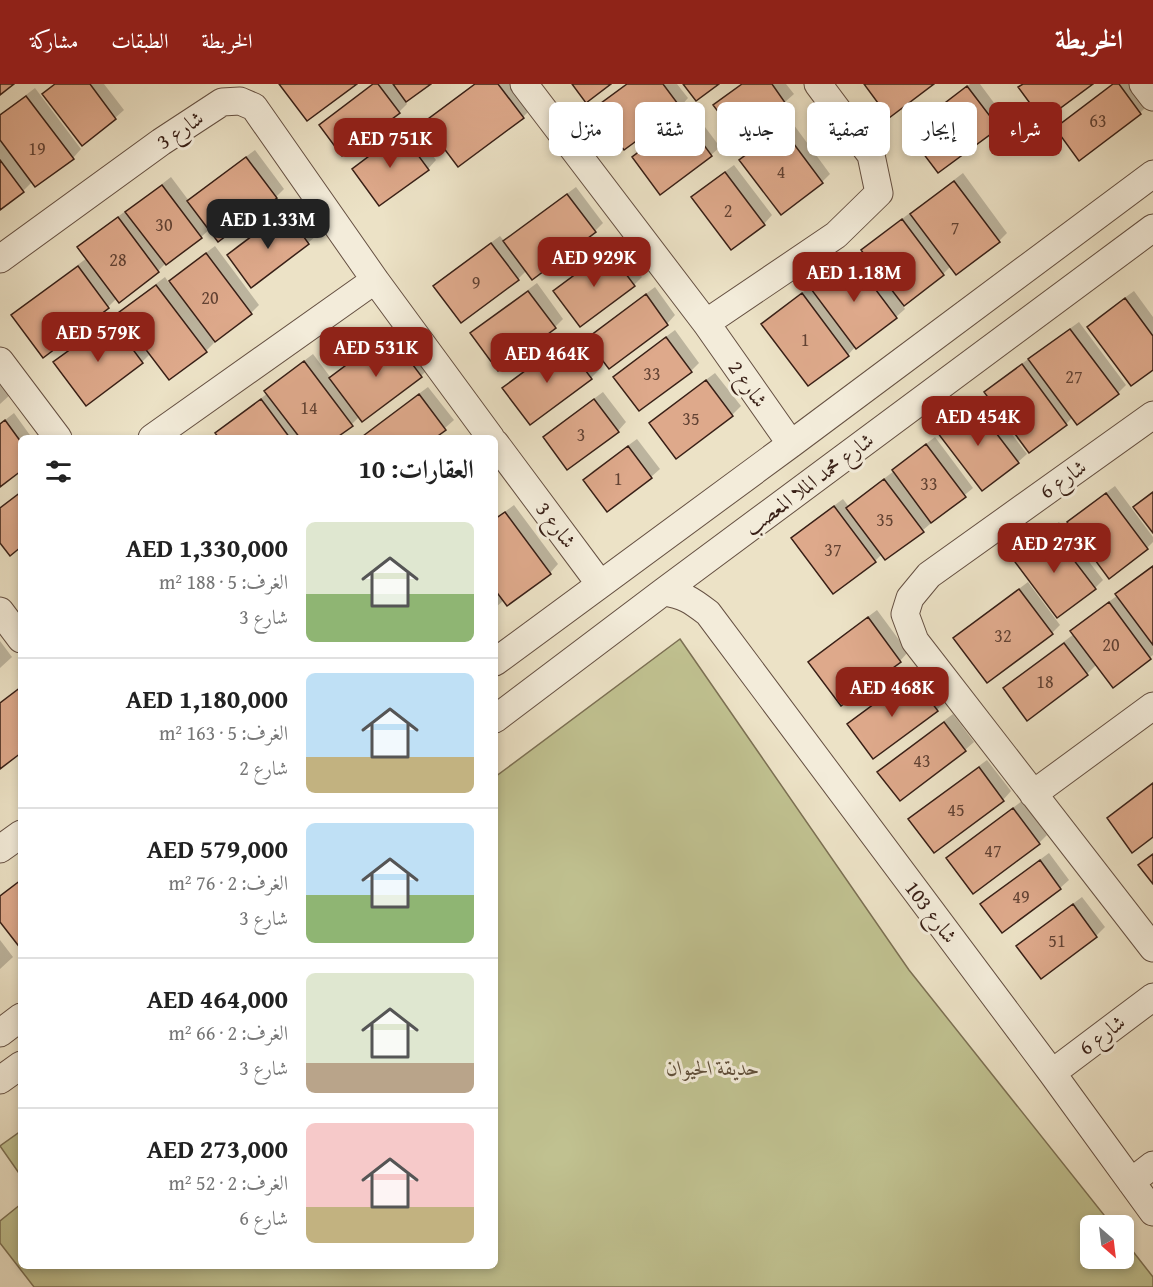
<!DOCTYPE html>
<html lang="ar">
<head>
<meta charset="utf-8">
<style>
  :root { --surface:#fff; --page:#f2f2f2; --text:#222; --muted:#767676; --line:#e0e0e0; --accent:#8f2418 }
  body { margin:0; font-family:"Gentium Book Plus",Amiri,serif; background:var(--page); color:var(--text); direction:rtl; height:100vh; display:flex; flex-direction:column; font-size:22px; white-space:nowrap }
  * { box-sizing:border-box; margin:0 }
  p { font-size:20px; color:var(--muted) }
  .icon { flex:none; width:33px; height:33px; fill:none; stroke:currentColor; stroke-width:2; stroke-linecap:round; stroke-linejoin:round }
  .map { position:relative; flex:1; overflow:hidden; direction:ltr }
  .panel { position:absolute; left:18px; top:351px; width:480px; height:834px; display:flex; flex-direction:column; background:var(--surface); border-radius:9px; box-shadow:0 3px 9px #0003; direction:rtl }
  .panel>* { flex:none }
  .guide { position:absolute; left:516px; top:18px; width:546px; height:54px; direction:rtl; display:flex; gap:12px }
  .needle { width:39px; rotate:152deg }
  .tools { position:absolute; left:1080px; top:1131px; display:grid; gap:12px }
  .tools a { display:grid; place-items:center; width:54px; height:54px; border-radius:9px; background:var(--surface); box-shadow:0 3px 9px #0003; font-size:30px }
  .price { position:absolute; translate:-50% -51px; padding:0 14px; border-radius:12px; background:var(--accent); color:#fff; font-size:20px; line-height:39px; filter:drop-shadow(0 2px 3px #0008) }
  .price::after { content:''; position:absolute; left:50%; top:36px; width:18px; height:14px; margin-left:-9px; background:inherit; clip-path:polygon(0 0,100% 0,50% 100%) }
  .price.current { background:#222; color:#fff }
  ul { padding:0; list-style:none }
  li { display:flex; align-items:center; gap:18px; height:150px; padding:0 24px }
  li+li { border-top:2px solid var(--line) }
  li span { display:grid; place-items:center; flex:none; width:168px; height:120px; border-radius:9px; color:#555 }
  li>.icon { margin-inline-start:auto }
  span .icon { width:72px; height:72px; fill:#fffc; stroke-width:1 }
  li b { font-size:26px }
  h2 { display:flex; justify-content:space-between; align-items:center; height:72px; padding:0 24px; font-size:26px }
  .tag { padding:0 21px; border-radius:9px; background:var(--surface); box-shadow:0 3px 9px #0003; font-size:21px; line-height:54px }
  .tag.current { background:var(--accent); color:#fff }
  header { display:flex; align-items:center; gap:36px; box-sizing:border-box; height:84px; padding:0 30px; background:var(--accent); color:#fff }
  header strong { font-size:28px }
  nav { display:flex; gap:33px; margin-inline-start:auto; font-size:21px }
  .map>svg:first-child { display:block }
</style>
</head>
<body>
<header>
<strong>الخريطة</strong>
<nav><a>الخريطة</a><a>الطبقات</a><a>مشاركة</a></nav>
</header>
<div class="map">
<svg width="1153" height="1203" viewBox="0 0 1153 1203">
  <rect width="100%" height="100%" fill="#ece2c6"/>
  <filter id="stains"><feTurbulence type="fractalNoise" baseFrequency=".00333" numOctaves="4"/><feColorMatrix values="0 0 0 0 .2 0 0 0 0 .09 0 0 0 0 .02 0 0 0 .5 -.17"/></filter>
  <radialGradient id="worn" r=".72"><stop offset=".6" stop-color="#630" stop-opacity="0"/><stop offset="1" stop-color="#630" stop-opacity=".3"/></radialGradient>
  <path fill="#c0c190" stroke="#7c7053" stroke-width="1.5" d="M 680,555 L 909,886 L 1112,1141 L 1090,1142 L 1090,1174 L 1124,1174 L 1124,1156 L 1153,1193 L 1153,1203 L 34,1203 L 0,1159 L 0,1137 L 21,1120 L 21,1182 L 495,1182 L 495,693 Z
    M 21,1047 L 21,1092 L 0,1062 Z"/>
  <path fill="#0003" d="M 55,0 L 104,0 L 124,26 L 115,34 L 44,10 Z
    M 373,0 L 428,0 L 405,17 L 407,20 L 399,28 L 321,41 L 329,33 Z
    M 474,0 L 512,0 L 531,25 L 523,33 L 426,38 L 434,30 Z
    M 626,0 L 677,0 L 688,14 L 680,23 L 595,25 L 603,17 Z
    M 741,0 L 786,0 L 794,10 L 785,18 L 739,53 L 715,22 L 723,13 Z
    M 970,0 L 980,0 L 1006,35 L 998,43 L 909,48 L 917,39 Z
    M 1113,0 L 1133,0 L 1148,21 L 1140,29 L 1057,44 L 1065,36 Z
    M 35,4 L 81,65 L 73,74 L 33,97 L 23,107 L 0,124 L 0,31 Z
    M 693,27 L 720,63 L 711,71 L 660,109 L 634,73 L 642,65 Z
    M 791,37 L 830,90 L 822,98 L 741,76 L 750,68 Z
    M 410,41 L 436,76 L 428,85 L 354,85 L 362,77 Z
    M 255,66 L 284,105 L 276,113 L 210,145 L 201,153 L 166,179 L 158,187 L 117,214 L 108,223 L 43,272 L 13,231 L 21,223 L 87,174 L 79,163 L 87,155 L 127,126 L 128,127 L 136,120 L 171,93 L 189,117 L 197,109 Z
    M 734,81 L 772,131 L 764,140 L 693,113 L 701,105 Z
    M 963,89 L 1007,149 L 999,157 L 951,182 L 943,190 L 902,221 L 905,225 L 896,233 L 856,262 L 848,271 L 763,240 L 771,232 L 811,202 L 813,205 L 821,197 L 861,168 L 872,158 L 911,128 L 912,129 L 920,122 Z
    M 576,103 L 603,139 L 595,147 L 527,186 L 518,195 L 435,202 L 443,194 L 500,152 L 505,158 L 514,149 Z
    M 294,120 L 317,151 L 308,159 L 252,202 L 229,171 L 237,162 Z
    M 617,159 L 642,193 L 634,201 L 555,207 L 563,199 Z
    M 215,162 L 259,221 L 251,229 L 213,257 L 214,259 L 206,267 L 150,270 L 142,278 L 55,278 L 64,270 L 120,229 L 128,221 L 165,193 L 169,199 L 179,189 Z
    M 537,199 L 563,235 L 555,243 L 472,249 L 481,241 Z
    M 655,203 L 675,231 L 667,240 L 609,283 L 588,255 L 596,247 Z
    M 1134,207 L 1153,233 L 1153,284 L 1089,243 L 1097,234 Z
    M 1079,238 L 1126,301 L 1118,309 L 1073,333 L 1066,340 L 994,300 L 1031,273 L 1032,274 L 1039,267 Z
    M 398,242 L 429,284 L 421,292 L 360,332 L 352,340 L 333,354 L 221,354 L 217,349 L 225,341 L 268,309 L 266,307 L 275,299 L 313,270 L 331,294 L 339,286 Z
    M 675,246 L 699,279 L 691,287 L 615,293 L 623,285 Z
    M 573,250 L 599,286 L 591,294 L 504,304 L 512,296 Z
    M 715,289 L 741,322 L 732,331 L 676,373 L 651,339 L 659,331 Z
    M 0,295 L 11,310 L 0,320 Z
    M 428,303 L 454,336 L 445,344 L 433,354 L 367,354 L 365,352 L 374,343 Z
    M 603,308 L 626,338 L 618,347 L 545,353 L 553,345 Z
    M 983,312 L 1027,370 L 1018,378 L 939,348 L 947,340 Z
    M 14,329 L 32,354 L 21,354 L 21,385 L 0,401 L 0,340 Z
    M 935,353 L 973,404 L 923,446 L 882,470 L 875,477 L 793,454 L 801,446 L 843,415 L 849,423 L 856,416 L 894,387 L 902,378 Z
    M 637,355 L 660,385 L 651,393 L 585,396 L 593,387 Z
    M 1115,402 L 1153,453 L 1153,458 L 1147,464 L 1069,438 L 1077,430 Z
    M 514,421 L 558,480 L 550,489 L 508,520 L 504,516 L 495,524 L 495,435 Z
    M 1059,438 L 1103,496 L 1095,504 L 1014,474 L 1022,465 Z
    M 1153,481 L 1153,571 L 1113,602 L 1097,580 L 1087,590 L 1027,635 L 1004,604 L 1013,596 L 1074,550 L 1072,547 L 1080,539 L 1118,511 L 1117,510 L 1125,502 Z
    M 1028,498 L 1060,541 L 1052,549 L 964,546 Z
    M 877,526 L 908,568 L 900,577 L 842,620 L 810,578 L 818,570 Z
    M 0,557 L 12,573 L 0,584 Z
    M 921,585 L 945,617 L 937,626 L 849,640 L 857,632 Z
    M 953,630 L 974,658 L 965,666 L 879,688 L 888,679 Z
    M 987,676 L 1011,707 L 1003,716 L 934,767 L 910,736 L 918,727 Z
    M 1022,717 L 1047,751 L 1039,759 L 948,774 L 957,766 Z
    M 1049,769 L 1069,796 L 1060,804 L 1002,847 L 982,820 L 991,812 Z
    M 1082,813 L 1105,843 L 1096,852 L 1041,893 L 1018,862 L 1027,854 Z
    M 0,856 L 13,873 L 0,885 Z"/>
  <path fill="#dea98b" stroke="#381f16" stroke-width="1.5" d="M 0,0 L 14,0 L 0,11 Z
    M 55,0 L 90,0 L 116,35 L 82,62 L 42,10 Z
    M 279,0 L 357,0 L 307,37 Z
    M 373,0 L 378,0 L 400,29 L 342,72 L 319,41 Z
    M 393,0 L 431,0 L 406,18 Z
    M 475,0 L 498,0 L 524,34 L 458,83 L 424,38 Z
    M 572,0 L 611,0 L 586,19 Z
    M 627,0 L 663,0 L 681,24 L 624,66 L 593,25 Z
    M 683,0 L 719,0 L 696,17 Z
    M 742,0 L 772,0 L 786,20 L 739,55 L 713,21 Z
    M 864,0 L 934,0 L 889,34 Z
    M 1023,0 L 1093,0 L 1043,37 L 1018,3 Z
    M 1113,0 L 1119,0 L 1141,30 L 1079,77 L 1055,44 Z
    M 967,2 L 999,44 L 938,89 L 907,48 Z
    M 26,12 L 74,75 L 35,103 L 0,56 L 0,31 Z
    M 684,34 L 712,72 L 660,111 L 632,73 Z
    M 782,44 L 823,99 L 781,131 L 739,76 Z
    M 401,48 L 429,86 L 379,122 L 352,85 Z
    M 246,73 L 277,114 L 218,158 L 187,117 Z
    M 0,76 L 24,108 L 0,126 Z
    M 725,88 L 765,141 L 731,166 L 691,113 Z
    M 954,97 L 1000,158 L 956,191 L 910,130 Z
    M 162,101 L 202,154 L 166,181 L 125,128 Z
    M 567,110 L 596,148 L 532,196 L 503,157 Z
    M 285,127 L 309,160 L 251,204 L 227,171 Z
    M 118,133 L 159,188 L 119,219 L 77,163 Z
    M 902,135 L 944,191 L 904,222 L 861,166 Z
    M 491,159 L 519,196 L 461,239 L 433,202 Z
    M 608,166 L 635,202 L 580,243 L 553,207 Z
    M 206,169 L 252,230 L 215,258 L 169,197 Z
    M 852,174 L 897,234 L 856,265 L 811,205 Z
    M 78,182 L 109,224 L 43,274 L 11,231 Z
    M 156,201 L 207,268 L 169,296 L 118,229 Z
    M 528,207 L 556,244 L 498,287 L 470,249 Z
    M 802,209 L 849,272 L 808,302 L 761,240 Z
    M 646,210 L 668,241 L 609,285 L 586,255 Z
    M 1125,214 L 1153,252 L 1153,286 L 1131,302 L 1087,243 Z
    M 111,236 L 143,279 L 86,322 L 53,278 Z
    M 1070,245 L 1119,310 L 1077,341 L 1028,275 Z
    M 389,249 L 422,293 L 362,338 L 329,294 Z
    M 666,253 L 692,288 L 639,327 L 613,293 Z
    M 564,258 L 592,295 L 530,341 L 502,304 Z
    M 304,277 L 353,342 L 336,354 L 300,354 L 264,307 Z
    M 1022,280 L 1067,341 L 1029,369 L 984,308 Z
    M 706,296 L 733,332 L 676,375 L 649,339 Z
    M 419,310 L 446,346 L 435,354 L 365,354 L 363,352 Z
    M 261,315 L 290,354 L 219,354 L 215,349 Z
    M 594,315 L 619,348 L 567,386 L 543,353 Z
    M 974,320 L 1019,379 L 982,407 L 937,348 Z
    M 5,336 L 21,358 L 21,387 L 0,403 L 0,340 Z
    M 926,360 L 966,413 L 931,439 L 892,386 Z
    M 628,362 L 652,394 L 607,428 L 583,396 Z
    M 884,395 L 924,448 L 885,476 L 846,424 Z
    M 21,408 L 21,463 L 10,472 L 0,459 L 0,424 Z
    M 1153,408 L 1153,449 L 1133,423 Z
    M 1106,409 L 1148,465 L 1109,495 L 1067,438 Z
    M 834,422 L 876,478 L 833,510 L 791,454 Z
    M 505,428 L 551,490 L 507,522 L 495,506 L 495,435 Z
    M 1050,445 L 1096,505 L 1057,534 L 1012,474 Z
    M 1153,482 L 1153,561 L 1115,510 Z
    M 1019,505 L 1053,550 L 987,599 L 953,554 Z
    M 1109,518 L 1151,575 L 1113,604 L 1070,547 Z
    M 868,533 L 901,578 L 841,622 L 808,578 Z
    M 1064,559 L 1088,591 L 1027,637 L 1003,604 Z
    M 912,592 L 938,627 L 873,675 L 847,640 Z
    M 21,603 L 21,669 L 0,685 L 0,619 Z
    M 944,638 L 966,667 L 900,717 L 877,688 Z
    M 979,683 L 1004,717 L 934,769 L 908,735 Z
    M 1153,699 L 1153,753 L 1132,769 L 1107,734 Z
    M 1013,724 L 1040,760 L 973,810 L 946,774 Z
    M 1153,770 L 1153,800 L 1138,781 Z
    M 1040,776 L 1061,805 L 1002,849 L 980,820 Z
    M 21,796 L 21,865 L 0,838 L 0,812 Z
    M 1073,820 L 1097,853 L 1041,895 L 1016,862 Z"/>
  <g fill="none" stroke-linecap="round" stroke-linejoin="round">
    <defs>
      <path id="minor" d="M 524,0 L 706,239 L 791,360
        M 1143,0 L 1153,13
        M 0,175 L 161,58 L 222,18 L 240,17 L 254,23 L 375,196 L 491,354
        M 706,239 L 836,151 L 879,109 L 871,71 L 818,0
        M 0,277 L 58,354
        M 1153,331 L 929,491 L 910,514 L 905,530 L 915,557 L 1153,864
        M 152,354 L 375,196
        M 495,359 L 600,500
        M 663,508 C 684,511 691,516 708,529 L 1052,989 L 1153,1128
        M 0,527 L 21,555
        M 495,578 L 791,360 L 1153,90
        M 495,635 L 663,508 L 1153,144
        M 1033,710 L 1153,622
        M 0,765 L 21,750
        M 0,949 L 21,933
        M 1052,989 L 1153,913
        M 0,996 L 21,981
        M 1131,1098 L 1153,1081"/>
    </defs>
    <use href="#minor" stroke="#655042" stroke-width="29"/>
    <use href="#minor" stroke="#f3ecda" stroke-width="27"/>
  </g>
  <g text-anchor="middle" stroke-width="6" stroke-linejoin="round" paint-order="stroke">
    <g font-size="18" fill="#624233">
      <text x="1098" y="43">63</text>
      <text x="37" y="71">19</text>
      <text x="781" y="94">4</text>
      <text x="728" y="133">2</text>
      <text x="164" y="147">30</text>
      <text x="955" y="150">7</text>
      <text x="118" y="182">28</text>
      <text x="476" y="205">9</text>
      <text x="210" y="220">20</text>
      <text x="805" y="262">1</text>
      <text x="652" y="296">33</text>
      <text x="1074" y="299">27</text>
      <text x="309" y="330">14</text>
      <text x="691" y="341">35</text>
      <text x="581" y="357">3</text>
      <text x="618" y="401">1</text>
      <text x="929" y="406">33</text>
      <text x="885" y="442">35</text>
      <text x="833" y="472">37</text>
      <text x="1003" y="558">32</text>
      <text x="1111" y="567">20</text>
      <text x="1045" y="604">18</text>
      <text x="922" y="683">43</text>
      <text x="956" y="732">45</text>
      <text x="993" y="773">47</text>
      <text x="1021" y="819">49</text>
      <text x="1057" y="863">51</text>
    </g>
    <g font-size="21" fill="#381f16" stroke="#f3ecda">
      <text transform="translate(180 46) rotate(-34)" y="7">شارع 3</text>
      <text transform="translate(748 300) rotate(55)" y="7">شارع 2</text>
      <text transform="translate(1063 395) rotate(-35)" y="7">شارع 6</text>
      <text transform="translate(809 400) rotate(-37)" y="7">شارع محمد الملا المعصب</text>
      <text transform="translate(556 441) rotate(53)" y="7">شارع 3</text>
      <text transform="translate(931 828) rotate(53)" y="7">شارع 103</text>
      <text transform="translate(1102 951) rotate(-37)" y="7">شارع 6</text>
    </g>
    <g font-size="21" font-style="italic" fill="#61503b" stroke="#f3ecda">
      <text x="713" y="991">حديقة الحيوان</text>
    </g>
  </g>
  <rect width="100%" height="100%" filter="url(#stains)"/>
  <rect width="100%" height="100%" fill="url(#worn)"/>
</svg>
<div class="tools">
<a><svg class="needle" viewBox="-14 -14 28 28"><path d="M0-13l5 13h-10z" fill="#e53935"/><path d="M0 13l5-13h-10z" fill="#767676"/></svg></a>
</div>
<b class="price" style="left:390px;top:85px">AED 751K</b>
<b class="price current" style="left:268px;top:166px">AED 1.33M</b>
<b class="price" style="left:594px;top:204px">AED 929K</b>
<b class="price" style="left:854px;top:219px">AED 1.18M</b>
<b class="price" style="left:98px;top:279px">AED 579K</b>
<b class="price" style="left:376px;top:294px">AED 531K</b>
<b class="price" style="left:547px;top:300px">AED 464K</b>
<b class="price" style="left:978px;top:363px">AED 454K</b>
<b class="price" style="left:1054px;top:490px">AED 273K</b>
<b class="price" style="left:892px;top:634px">AED 468K</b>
<div class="guide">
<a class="tag current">شراء</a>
<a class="tag">إيجار</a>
<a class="tag">تصفية</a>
<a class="tag">جديد</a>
<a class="tag">شقة</a>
<a class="tag">منزل</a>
</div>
<section class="panel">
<h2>العقارات: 10<svg class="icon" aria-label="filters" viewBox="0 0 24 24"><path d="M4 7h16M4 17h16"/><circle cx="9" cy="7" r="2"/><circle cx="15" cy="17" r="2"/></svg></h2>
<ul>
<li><span style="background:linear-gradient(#dfe7d0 60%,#8fb573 0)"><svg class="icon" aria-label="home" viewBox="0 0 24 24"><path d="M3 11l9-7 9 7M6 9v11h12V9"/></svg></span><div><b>AED 1,330,000</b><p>الغرف: 5 · 188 m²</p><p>شارع 3</p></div></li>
<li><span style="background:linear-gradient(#bfe0f5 70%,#c2b280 0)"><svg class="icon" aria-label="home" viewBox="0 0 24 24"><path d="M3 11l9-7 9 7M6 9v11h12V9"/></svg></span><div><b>AED 1,180,000</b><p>الغرف: 5 · 163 m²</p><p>شارع 2</p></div></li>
<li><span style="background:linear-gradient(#bfe0f5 60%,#8fb573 0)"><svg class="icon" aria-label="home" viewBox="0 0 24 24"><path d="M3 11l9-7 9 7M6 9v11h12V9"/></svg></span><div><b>AED 579,000</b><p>الغرف: 2 · 76 m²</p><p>شارع 3</p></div></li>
<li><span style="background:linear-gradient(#dfe7d0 75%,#b9a48a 0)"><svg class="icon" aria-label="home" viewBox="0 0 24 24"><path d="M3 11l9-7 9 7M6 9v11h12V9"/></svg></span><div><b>AED 464,000</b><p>الغرف: 2 · 66 m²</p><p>شارع 3</p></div></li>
<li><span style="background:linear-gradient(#f6c9c9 70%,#c2b280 0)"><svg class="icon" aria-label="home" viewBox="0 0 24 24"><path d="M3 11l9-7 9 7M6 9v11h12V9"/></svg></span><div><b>AED 273,000</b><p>الغرف: 2 · 52 m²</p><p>شارع 6</p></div></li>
</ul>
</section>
</div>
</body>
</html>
